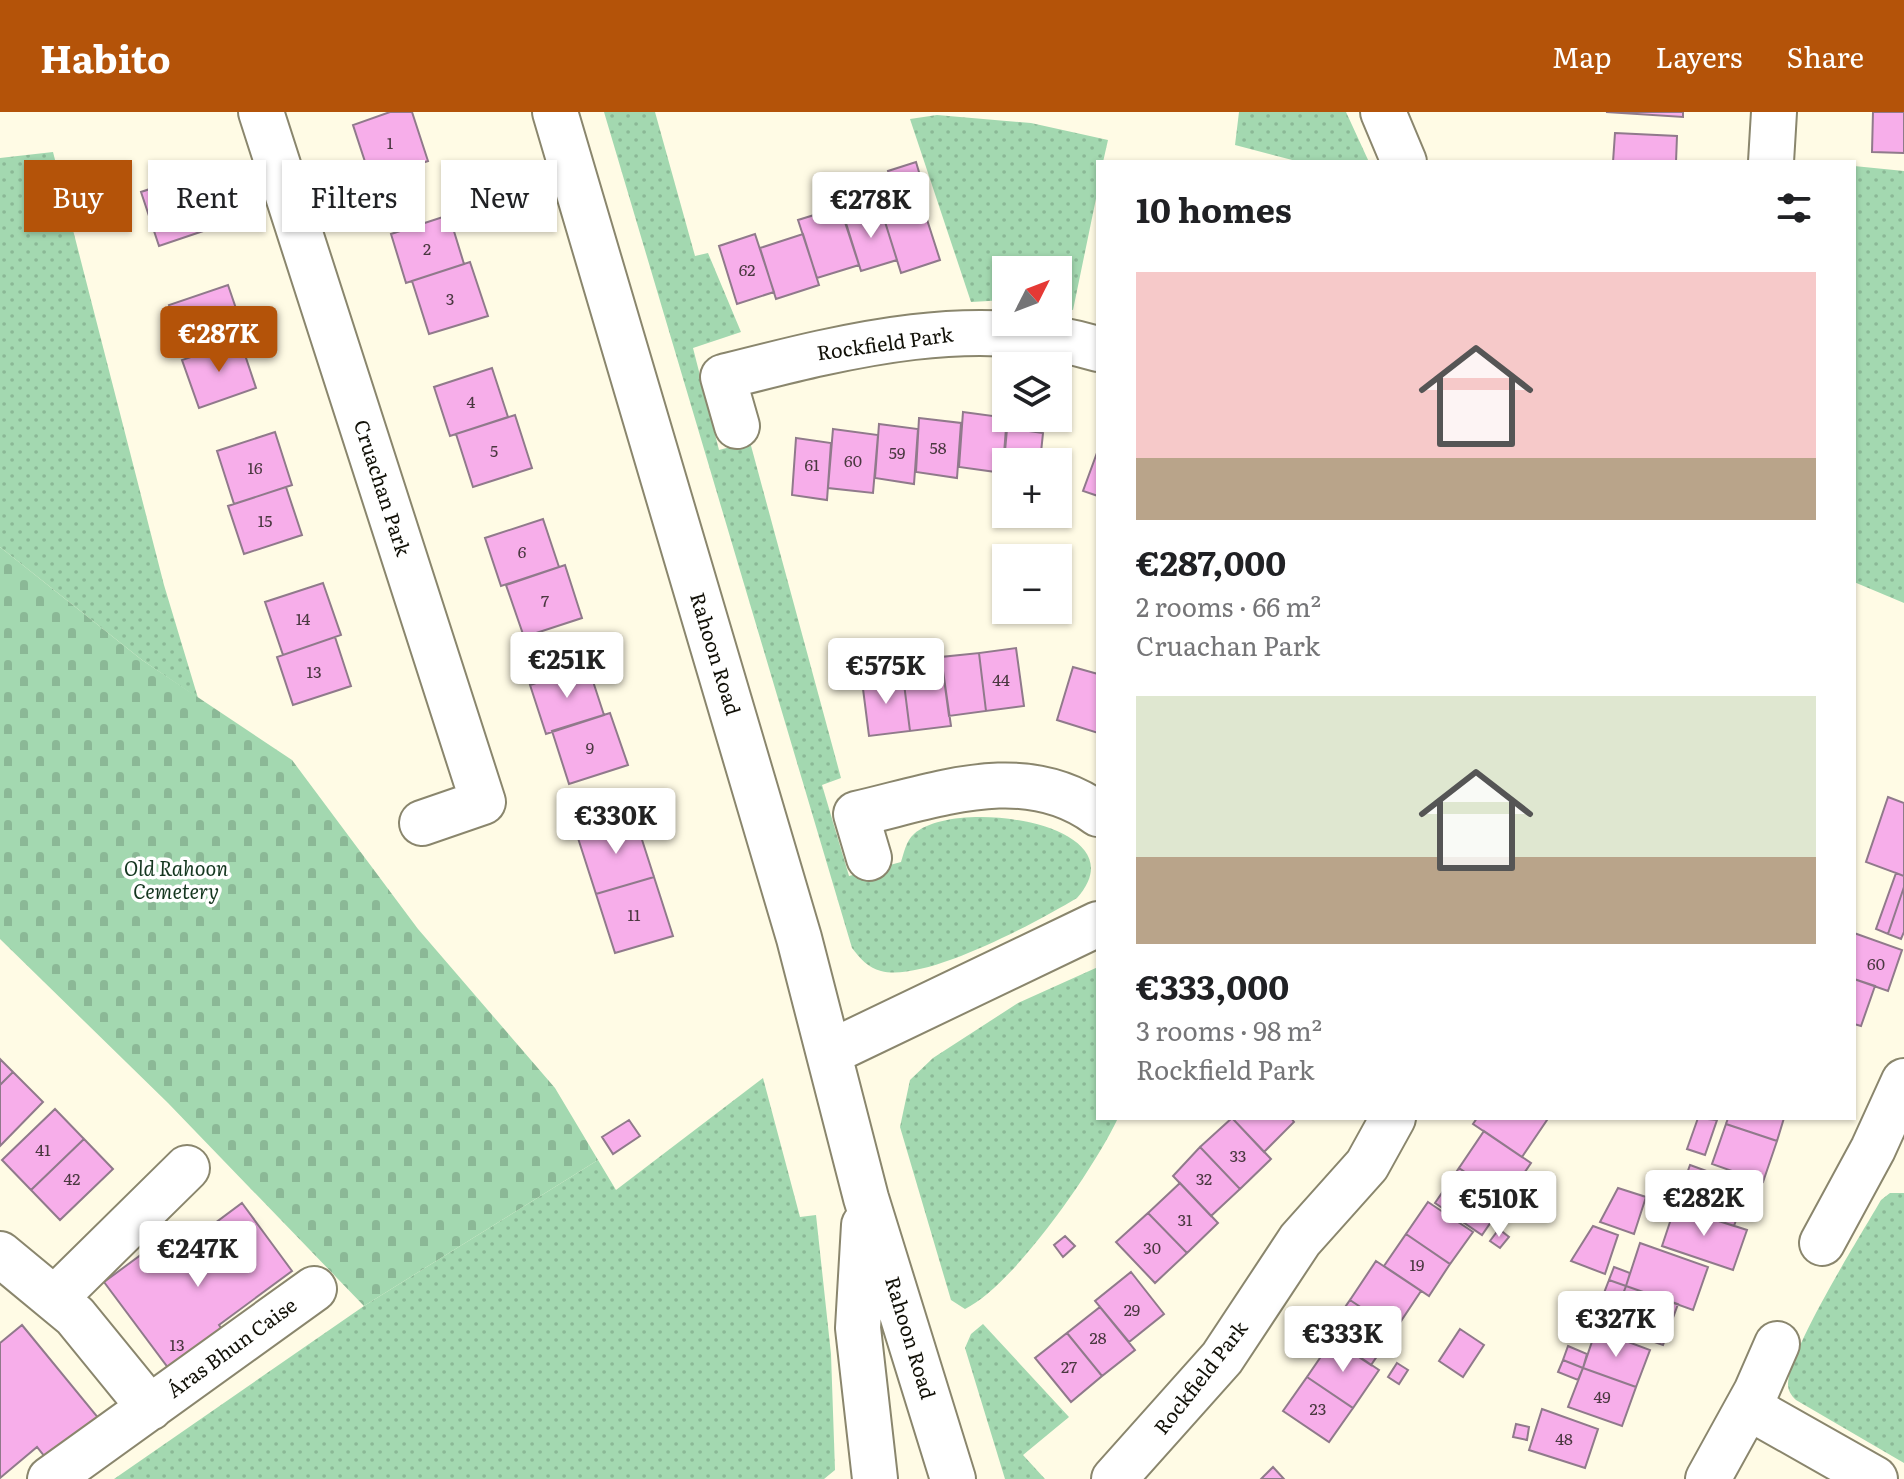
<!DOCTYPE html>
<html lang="en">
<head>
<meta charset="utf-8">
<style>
  :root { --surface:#fff; --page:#f6f6f6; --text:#202124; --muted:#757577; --accent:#b45309 }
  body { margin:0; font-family:Literata,serif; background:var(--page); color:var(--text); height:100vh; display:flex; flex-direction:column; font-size:30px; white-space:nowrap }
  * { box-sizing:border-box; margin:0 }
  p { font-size:26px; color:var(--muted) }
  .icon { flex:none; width:44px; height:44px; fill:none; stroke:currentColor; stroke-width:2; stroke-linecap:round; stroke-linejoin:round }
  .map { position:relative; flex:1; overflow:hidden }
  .panel { position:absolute; left:1096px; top:48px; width:760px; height:960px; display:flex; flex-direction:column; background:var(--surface); border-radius:0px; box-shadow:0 2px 6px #0004 }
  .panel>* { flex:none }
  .top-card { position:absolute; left:24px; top:48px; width:760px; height:72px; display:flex; gap:16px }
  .needle { width:52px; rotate:48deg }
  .tools { position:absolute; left:992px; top:144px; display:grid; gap:16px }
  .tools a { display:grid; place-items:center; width:80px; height:80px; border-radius:0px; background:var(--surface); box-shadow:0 2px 6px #0004; font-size:40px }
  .price { position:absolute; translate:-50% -68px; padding:0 18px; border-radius:8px; background:#fff; color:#222; font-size:26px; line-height:52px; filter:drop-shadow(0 2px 4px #0008) }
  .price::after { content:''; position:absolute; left:50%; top:48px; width:24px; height:18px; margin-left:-12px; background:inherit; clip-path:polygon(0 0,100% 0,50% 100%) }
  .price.active { background:var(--accent); color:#fff }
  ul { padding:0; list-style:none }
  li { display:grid; align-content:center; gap:16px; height:424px; padding:0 40px }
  li span { display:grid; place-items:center; height:248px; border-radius:0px; color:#555 }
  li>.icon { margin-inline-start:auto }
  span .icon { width:144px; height:144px; fill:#fffc; stroke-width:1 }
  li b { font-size:34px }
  h2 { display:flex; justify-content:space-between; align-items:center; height:96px; padding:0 40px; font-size:34px }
  .tag { padding:0 28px; border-radius:0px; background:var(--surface); box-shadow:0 2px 6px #0004; font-size:28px; line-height:72px }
  .tag.active { background:var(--accent); color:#fff }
  header { display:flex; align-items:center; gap:48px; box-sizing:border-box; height:112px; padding:0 40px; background:var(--accent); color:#fff }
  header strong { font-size:38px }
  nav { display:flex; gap:44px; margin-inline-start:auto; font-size:28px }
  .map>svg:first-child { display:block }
</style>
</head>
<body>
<header>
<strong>Habito</strong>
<nav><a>Map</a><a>Layers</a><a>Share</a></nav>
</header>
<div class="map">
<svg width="1904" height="1367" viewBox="0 0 1904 1367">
  <defs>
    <pattern id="grass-dots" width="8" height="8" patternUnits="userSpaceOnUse" patternTransform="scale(2)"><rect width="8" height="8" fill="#a3d8b0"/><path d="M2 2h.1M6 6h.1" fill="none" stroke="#8bb896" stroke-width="1.8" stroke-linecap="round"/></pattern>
    <pattern id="cemetery-stones" width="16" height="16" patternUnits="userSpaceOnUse" patternTransform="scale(2)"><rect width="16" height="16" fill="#a3d8b0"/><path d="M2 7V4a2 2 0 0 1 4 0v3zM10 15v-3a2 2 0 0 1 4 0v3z" fill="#8bb896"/></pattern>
  </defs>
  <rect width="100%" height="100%" fill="#fffbe5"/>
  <path fill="url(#grass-dots)" d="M 604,0 L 655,0 L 695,144 L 708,141 L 741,220 L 693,236 L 719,338 L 750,330 L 841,666 L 822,673 L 849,764 L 901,750 C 904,741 906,729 914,722 C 956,684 1143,712 1077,786 C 1037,810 925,871 881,859 C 868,856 860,846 852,836 Z
    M 1239,0 L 1346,0 L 1369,50 L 1300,50 L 1235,33 Z
    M 937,3 L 1031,11 L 1108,28 L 1103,50 L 1098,50 L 1098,77 L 1073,198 L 1058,196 L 1058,158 L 1006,158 L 1006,188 L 971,190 L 910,7 Z
    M 53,40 L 164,473 L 198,586 L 142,548 L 0,435 L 0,46 Z
    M 1854,54 L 1904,59 L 1904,491 L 1854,470 Z
    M 1098,855 L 1098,1006 L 1118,1006 C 1094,1057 1014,1173 965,1197 L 951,1188 L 900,1015 L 910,968 L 933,946 L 1018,891 Z
    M 763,966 L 800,1105 L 816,1103 L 831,1242 L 835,1358 L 824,1367 L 114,1367 L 364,1194 L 598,1048 L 616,1078 Z
    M 1890,1081 L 1904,1081 L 1904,1351 L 1796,1288 C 1791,1283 1788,1279 1788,1272 C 1789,1237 1861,1123 1881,1088 Z
    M 983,1212 L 1069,1305 L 1023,1343 L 1045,1367 L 1005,1367 L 965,1236 L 971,1222 Z"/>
  <path fill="url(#cemetery-stones)" d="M 0,435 L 142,548 L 292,648 L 418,817 L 555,976 L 598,1048 L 364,1194 L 168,991 L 0,827 Z"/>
  <path fill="#f7aeea" stroke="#907a8b" stroke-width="2" d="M 390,0 L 412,0 L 428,49 L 371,68 L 353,13 Z
    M 1606,0 L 1683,0 L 1683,5 Z
    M 1873,0 L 1904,0 L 1904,41 L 1872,40 Z
    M 1615,21 L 1677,24 L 1676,50 L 1613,50 Z
    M 916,50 L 927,87 L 921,89 L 940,148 L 901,161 L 881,97 L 898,91 L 888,59 Z
    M 197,61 L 215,115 L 159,134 L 141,80 Z
    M 840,95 L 859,153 L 817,166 L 798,108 Z
    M 881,97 L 897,148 L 861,159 L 845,108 Z
    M 449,103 L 464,152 L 406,171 L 391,122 Z
    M 755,122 L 774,180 L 737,192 L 719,134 Z
    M 803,122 L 819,173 L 776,187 L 760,136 Z
    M 470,150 L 488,204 L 429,222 L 412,169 Z
    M 228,173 L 246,226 L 188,246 L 169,193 Z
    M 240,228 L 256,276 L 199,296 L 182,248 Z
    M 492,256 L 508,305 L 450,324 L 434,275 Z
    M 963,300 L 1008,306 L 1003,361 L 959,355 Z
    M 515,303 L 532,356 L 473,375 L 456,322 Z
    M 919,306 L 961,311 L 957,366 L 916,360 Z
    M 879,312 L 918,317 L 914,372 L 875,366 Z
    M 1006,316 L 1043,321 L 1040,350 L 1006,350 L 1006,368 L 1002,368 Z
    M 833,317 L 878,323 L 873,381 L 828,376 Z
    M 275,320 L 292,373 L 234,392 L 217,339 Z
    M 796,326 L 831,331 L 827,388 L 792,383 Z
    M 1098,338 L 1098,384 L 1083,379 Z
    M 286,375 L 302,423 L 244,442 L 228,394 Z
    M 543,407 L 559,455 L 501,474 L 485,426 Z
    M 565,453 L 582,506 L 524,525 L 506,473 Z
    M 323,471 L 341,523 L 283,543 L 265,490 Z
    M 335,525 L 351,574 L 293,593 L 277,545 Z
    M 1016,536 L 1024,594 L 986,599 L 979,541 Z
    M 979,541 L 986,599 L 949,604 L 941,545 Z
    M 588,554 L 604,603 L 546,622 L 530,573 Z
    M 1073,555 L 1098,562 L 1098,621 L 1057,608 Z
    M 943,559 L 951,614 L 910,619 L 903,564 Z
    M 903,564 L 910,619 L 869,624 L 862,569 Z
    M 610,601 L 628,653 L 569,672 L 552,619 Z
    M 1888,685 L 1904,691 L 1904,764 L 1866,750 Z
    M 635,706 L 654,765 L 596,782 L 577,723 Z
    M 1896,761 L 1904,764 L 1904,775 L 1888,822 L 1876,817 Z
    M 654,765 L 673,824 L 615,841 L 596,782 Z
    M 1904,775 L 1904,820 L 1901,827 L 1888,822 Z
    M 1854,821 L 1902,838 L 1888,879 L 1854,867 Z
    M 1854,867 L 1875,874 L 1861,914 L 1854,912 Z
    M 0,947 L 13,960 L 0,973 Z
    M 13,960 L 43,990 L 0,1034 L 0,973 Z
    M 55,997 L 84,1027 L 31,1078 L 2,1048 Z
    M 1232,1006 L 1271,1047 L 1240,1077 L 1200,1035 Z
    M 1232,1006 L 1291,1006 L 1294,1010 L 1264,1040 Z
    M 1477,1006 L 1544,1006 L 1547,1008 L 1522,1045 L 1473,1012 Z
    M 1698,1006 L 1717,1008 L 1705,1043 L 1687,1037 Z
    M 1728,1006 L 1784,1006 L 1777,1029 L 1726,1012 Z
    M 629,1008 L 640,1024 L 613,1042 L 602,1025 Z
    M 1726,1012 L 1777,1029 L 1763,1070 L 1712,1052 Z
    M 1484,1019 L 1531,1051 L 1506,1088 L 1459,1056 Z
    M 84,1027 L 113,1057 L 60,1108 L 31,1078 Z
    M 1200,1035 L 1240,1077 L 1211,1104 L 1173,1064 Z
    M 1690,1053 L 1748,1074 L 1734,1114 L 1675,1095 Z
    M 1459,1056 L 1506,1088 L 1482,1123 L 1435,1091 Z
    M 1180,1071 L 1218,1111 L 1187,1141 L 1148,1101 Z
    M 1618,1076 L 1646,1085 L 1634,1122 L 1600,1110 Z
    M 1657,1076 L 1671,1080 L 1667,1093 L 1653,1088 Z
    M 1653,1088 L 1667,1093 L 1663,1106 L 1649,1101 Z
    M 1428,1090 L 1473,1120 L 1450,1152 L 1406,1122 Z
    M 242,1091 L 292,1159 L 219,1213 L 231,1230 L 178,1269 L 104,1170 L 157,1131 L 168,1146 Z
    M 1675,1095 L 1747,1118 L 1733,1158 L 1662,1134 Z
    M 1148,1101 L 1187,1141 L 1155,1171 L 1116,1130 Z
    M 1593,1114 L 1618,1123 L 1605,1162 L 1571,1149 Z
    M 1499,1117 L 1509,1125 L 1500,1136 L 1490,1129 Z
    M 1406,1122 L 1450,1152 L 1429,1184 L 1384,1154 Z
    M 1065,1124 L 1075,1134 L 1063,1145 L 1054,1133 Z
    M 1640,1131 L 1708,1155 L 1693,1198 L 1626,1174 Z
    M 1376,1149 L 1421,1179 L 1395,1218 L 1350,1188 Z
    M 1614,1155 L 1630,1161 L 1626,1174 L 1609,1168 Z
    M 1131,1160 L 1164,1202 L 1129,1230 L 1095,1189 Z
    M 1609,1168 L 1626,1174 L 1621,1187 L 1604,1181 Z
    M 1626,1174 L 1678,1192 L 1663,1233 L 1611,1215 Z
    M 1350,1188 L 1395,1218 L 1371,1253 L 1326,1223 Z
    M 1100,1195 L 1135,1238 L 1102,1264 L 1067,1221 Z
    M 22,1213 L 100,1308 L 49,1350 L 37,1335 L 0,1366 L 0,1231 Z
    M 1460,1217 L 1484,1233 L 1463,1265 L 1439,1249 Z
    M 1596,1218 L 1650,1238 L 1636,1275 L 1583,1256 Z
    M 1067,1221 L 1102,1264 L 1071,1290 L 1035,1246 Z
    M 1333,1227 L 1379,1258 L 1353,1296 L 1307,1265 Z
    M 1568,1234 L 1587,1242 L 1583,1256 L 1563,1248 Z
    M 1563,1248 L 1583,1256 L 1578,1268 L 1558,1260 Z
    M 1397,1251 L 1408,1258 L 1399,1272 L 1388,1265 Z
    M 1583,1256 L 1636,1275 L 1622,1314 L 1568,1295 Z
    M 1307,1265 L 1353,1296 L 1329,1330 L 1283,1299 Z
    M 1542,1297 L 1598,1317 L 1585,1356 L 1529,1338 Z
    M 1516,1312 L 1529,1315 L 1527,1328 L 1513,1325 Z
    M 1273,1355 L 1284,1367 L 1261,1367 Z"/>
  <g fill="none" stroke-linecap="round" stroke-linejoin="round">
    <defs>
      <path id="minor" d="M 261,0 L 483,690 L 422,711
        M 555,0 L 799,826 L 866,1086 L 953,1367
        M 1383,0 L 1404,50
        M 1771,50 L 1774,0
        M 737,314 L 723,265 C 845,234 973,200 1098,237
        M 869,746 L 856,702 C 936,684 1024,648 1098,702
        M 831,940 L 1098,812
        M 864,1113 L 858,1216 L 875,1367
        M 1822,1131 L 1873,1037 L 1904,969
        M 0,1142 L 75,1204 L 150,1296
        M 55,1186 L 187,1056
        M 1748,1295 L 1875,1367
        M 50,1367 L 314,1177
        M 1114,1367 L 1222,1246 L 1300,1128 L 1367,1053 L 1393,1006
        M 1708,1367 L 1756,1280 L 1777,1232"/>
    </defs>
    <use href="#minor" stroke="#8a866d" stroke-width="48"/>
    <use href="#minor" stroke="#fff" stroke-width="44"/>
  </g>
  <g text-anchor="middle" stroke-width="7" stroke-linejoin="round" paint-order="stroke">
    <g font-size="16" fill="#4a3840">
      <text x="390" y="37">1</text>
      <text x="427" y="143">2</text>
      <text x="747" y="164">62</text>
      <text x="450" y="193">3</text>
      <text x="471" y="296">4</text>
      <text x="938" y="342">58</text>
      <text x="494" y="345">5</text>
      <text x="897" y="347">59</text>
      <text x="853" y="355">60</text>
      <text x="812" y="359">61</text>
      <text x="255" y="362">16</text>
      <text x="265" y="415">15</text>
      <text x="522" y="446">6</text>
      <text x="545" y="495">7</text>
      <text x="303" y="513">14</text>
      <text x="314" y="566">13</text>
      <text x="1001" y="574">44</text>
      <text x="590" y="642">9</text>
      <text x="634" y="809">11</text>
      <text x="1876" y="858">60</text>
      <text x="43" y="1044">41</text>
      <text x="1238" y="1050">33</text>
      <text x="72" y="1073">42</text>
      <text x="1204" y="1073">32</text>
      <text x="1185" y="1114">31</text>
      <text x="1152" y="1142">30</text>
      <text x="1417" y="1159">19</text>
      <text x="1132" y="1204">29</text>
      <text x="1098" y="1232">28</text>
      <text x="177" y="1239">13</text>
      <text x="1069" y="1261">27</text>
      <text x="1602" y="1291">49</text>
      <text x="1318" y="1303">23</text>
      <text x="1564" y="1333">48</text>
    </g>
    <g font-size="20" fill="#111007" stroke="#fff">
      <text transform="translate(885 232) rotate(-8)" y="7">Rockfield Park</text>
      <text transform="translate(382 376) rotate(72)" y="7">Cruachan Park</text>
      <text transform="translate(715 542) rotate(73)" y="7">Rahoon Road</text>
      <text transform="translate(910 1226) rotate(73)" y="7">Rahoon Road</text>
      <text transform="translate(232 1236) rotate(-36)" y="7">Áras Bhun Caise</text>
      <text transform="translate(1201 1266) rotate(-52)" y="7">Rockfield Park</text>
    </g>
    <g font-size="20" font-style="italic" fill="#14361f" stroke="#fff">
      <text x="176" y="764">Old Rahoon<tspan x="176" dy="23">Cemetery</tspan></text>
    </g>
  </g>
</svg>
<div class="tools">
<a><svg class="needle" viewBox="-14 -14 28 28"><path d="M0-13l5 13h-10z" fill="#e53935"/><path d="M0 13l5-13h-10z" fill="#757577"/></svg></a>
<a><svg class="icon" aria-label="layers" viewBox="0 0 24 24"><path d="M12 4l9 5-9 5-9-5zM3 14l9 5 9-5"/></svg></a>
<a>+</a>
<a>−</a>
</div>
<b class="price" style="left:871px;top:128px">€278K</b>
<b class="price active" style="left:219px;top:262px">€287K</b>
<b class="price" style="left:567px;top:588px">€251K</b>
<b class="price" style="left:886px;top:594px">€575K</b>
<b class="price" style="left:616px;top:744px">€330K</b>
<b class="price" style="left:1704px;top:1126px">€282K</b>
<b class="price" style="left:1499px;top:1127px">€510K</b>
<b class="price" style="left:198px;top:1177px">€247K</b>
<b class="price" style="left:1616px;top:1247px">€327K</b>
<b class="price" style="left:1343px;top:1262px">€333K</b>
<div class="top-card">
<a class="tag active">Buy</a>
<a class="tag">Rent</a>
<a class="tag">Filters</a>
<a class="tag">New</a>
</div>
<section class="panel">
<h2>10 homes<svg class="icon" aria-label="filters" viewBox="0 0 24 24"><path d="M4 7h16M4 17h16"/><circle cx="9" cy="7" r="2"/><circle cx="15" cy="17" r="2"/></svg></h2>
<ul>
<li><span style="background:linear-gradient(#f6c9c9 75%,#b9a48a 0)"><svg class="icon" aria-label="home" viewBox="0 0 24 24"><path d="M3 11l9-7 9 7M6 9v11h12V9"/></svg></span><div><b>€287,000</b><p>2 rooms · 66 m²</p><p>Cruachan Park</p></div></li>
<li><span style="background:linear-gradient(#dfe7d0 65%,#b9a48a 0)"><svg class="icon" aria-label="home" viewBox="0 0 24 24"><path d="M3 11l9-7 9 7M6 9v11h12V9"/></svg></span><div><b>€333,000</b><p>3 rooms · 98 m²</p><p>Rockfield Park</p></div></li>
</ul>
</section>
</div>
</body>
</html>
